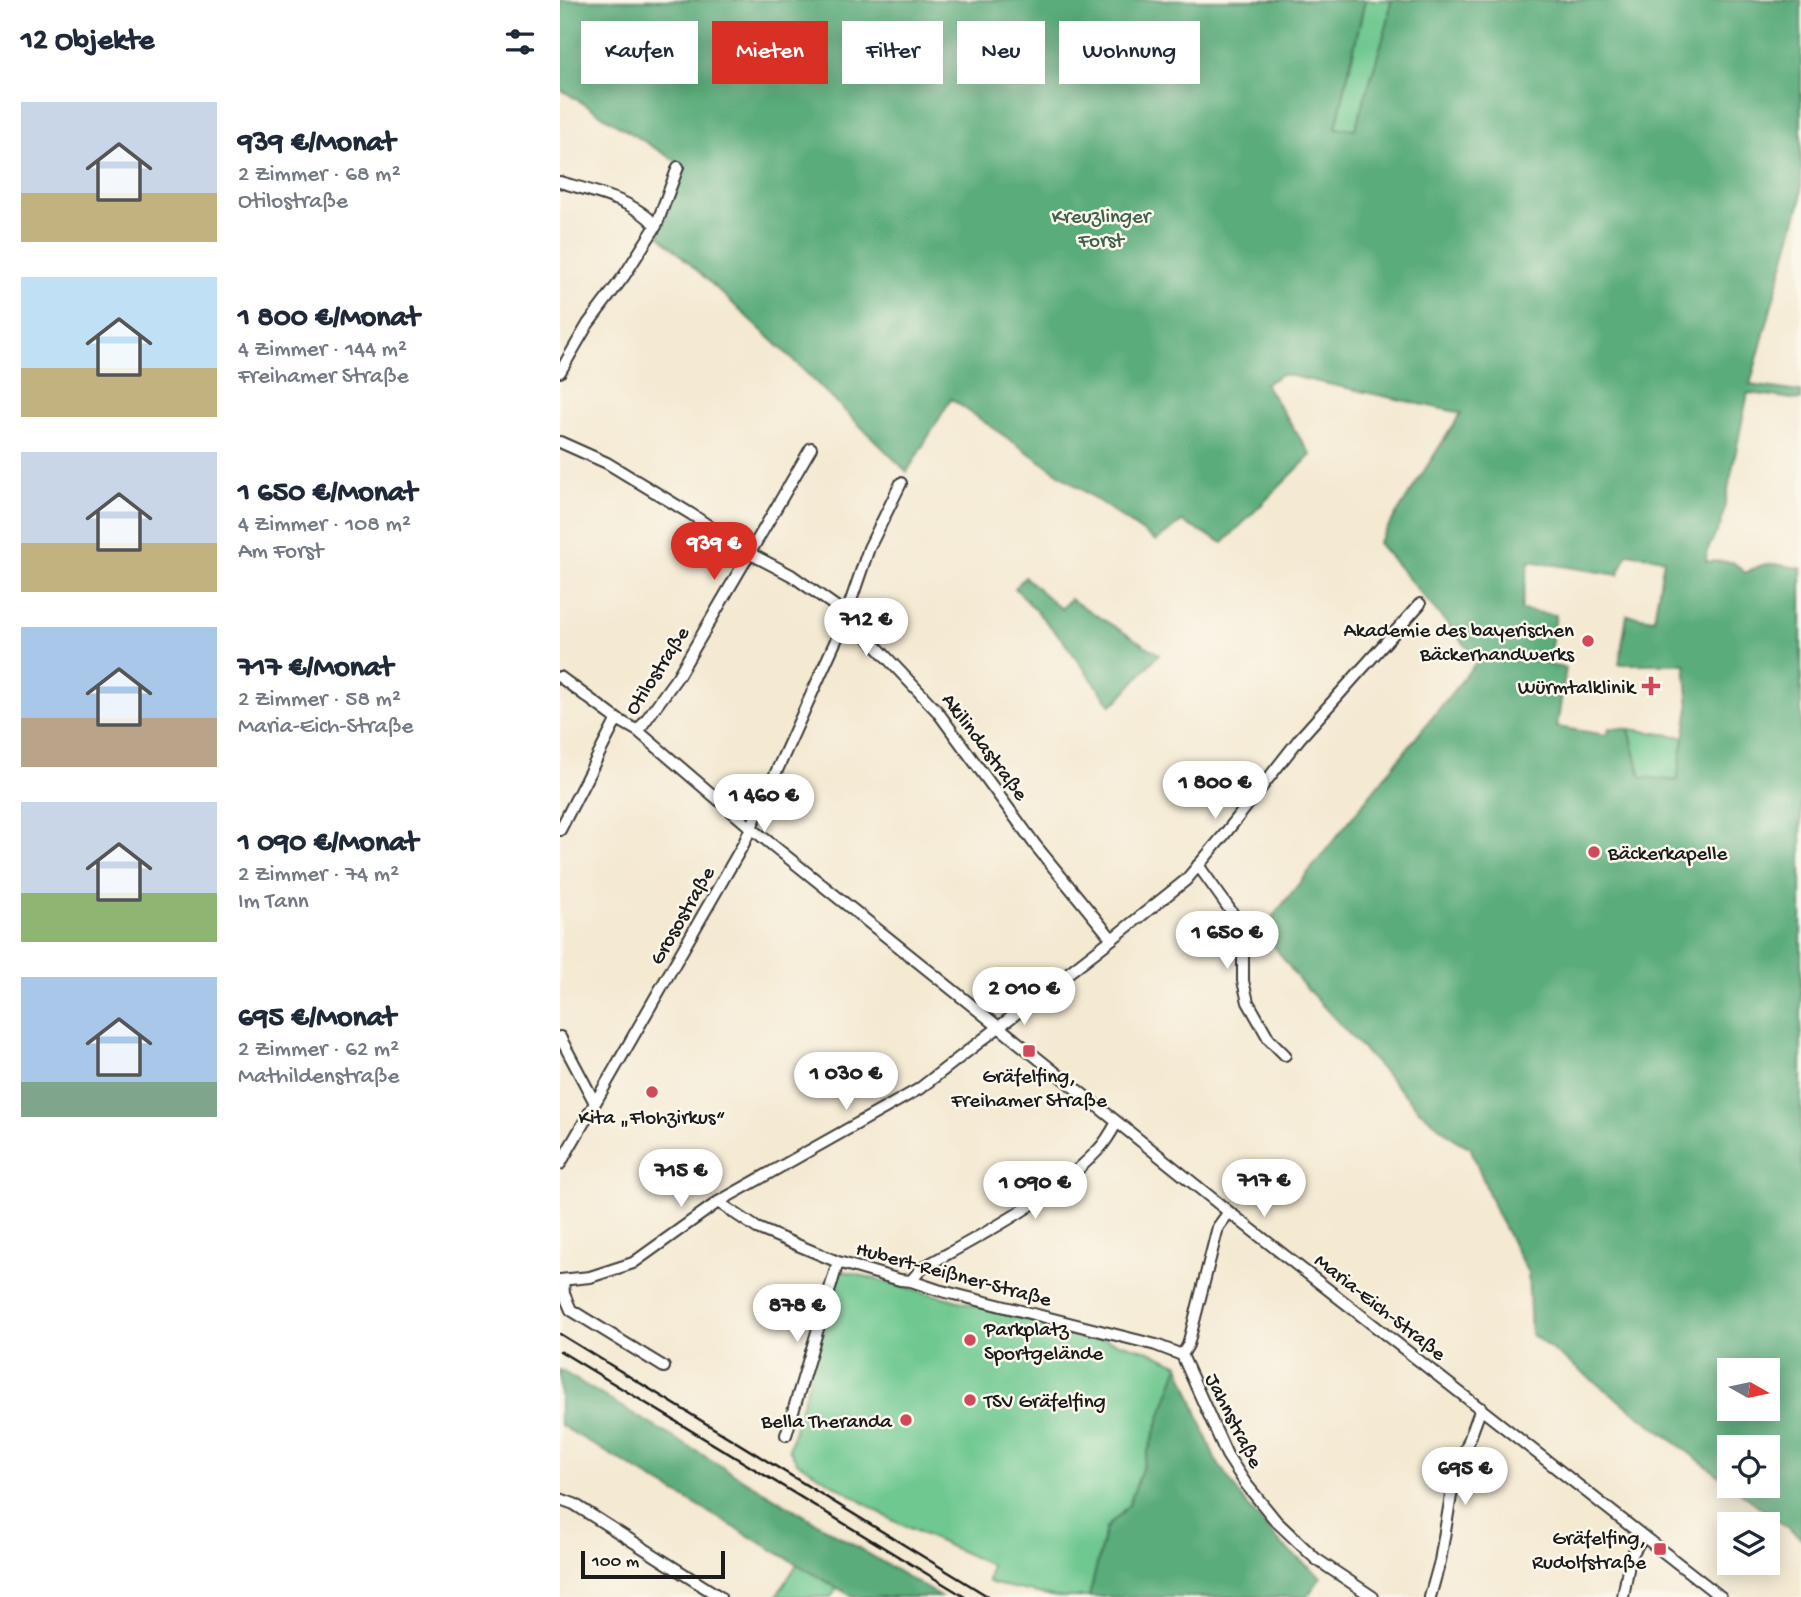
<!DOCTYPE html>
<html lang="de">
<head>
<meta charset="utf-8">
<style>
  :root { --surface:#fff; --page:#f6f6f7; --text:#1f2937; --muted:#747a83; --accent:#d93025 }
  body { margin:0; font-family:"Gochi Hand",sans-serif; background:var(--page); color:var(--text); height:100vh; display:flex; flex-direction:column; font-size:26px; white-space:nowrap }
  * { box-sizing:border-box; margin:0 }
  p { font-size:23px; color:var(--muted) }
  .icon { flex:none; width:38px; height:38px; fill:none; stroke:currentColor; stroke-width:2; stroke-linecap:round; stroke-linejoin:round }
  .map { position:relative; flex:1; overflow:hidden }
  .details { display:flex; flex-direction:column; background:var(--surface); width:560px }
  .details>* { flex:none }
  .banner { position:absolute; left:21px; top:21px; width:665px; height:63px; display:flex; gap:14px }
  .needle { width:46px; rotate:99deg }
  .tools { position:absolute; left:1157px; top:1358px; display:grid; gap:14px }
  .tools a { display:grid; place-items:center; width:63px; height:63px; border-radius:0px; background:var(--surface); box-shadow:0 4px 18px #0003; font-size:35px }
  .scale { position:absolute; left:21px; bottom:18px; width:144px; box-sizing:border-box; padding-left:7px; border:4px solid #1c1c1c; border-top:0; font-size:19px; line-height:24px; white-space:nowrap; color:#1c1c1c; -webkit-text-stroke:5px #fbf7ec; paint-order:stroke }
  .price { position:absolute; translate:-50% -60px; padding:0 16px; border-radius:24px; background:#fff; color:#222; font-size:23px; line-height:46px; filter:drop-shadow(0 2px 4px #0008) }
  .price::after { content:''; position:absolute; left:50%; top:42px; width:21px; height:16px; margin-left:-10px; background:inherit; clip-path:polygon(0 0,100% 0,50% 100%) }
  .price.on { background:var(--accent); color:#fff }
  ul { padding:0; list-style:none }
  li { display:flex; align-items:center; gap:21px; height:175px; padding:0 21px }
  li span { display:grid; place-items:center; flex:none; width:196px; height:140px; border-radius:0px; color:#555 }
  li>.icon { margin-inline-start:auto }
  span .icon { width:84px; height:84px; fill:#fffc; stroke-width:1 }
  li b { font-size:30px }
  h2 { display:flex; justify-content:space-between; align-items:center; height:84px; padding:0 21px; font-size:30px }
  .chip { padding:0 24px; border-radius:0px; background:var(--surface); box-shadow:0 4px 18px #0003; font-size:24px; line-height:63px }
  .chip.on { background:var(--accent); color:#fff }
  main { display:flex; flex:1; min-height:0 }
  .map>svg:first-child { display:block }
</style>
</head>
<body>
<main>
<section class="details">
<h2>12 Objekte<svg class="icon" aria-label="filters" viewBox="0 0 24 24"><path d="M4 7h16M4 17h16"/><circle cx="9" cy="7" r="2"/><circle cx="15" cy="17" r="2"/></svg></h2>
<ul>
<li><span style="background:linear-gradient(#c9d6e8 65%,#c2b280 0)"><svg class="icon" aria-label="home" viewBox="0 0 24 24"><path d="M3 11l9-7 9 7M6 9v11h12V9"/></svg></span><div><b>939 €/Monat</b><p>2 Zimmer · 68 m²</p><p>Otilostraße</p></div></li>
<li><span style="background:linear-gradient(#bfe0f5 65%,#c2b280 0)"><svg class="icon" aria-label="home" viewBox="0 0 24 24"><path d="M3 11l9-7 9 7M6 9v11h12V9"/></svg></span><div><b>1 800 €/Monat</b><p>4 Zimmer · 144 m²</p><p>Freihamer Straße</p></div></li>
<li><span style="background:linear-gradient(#c9d6e8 65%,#c2b280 0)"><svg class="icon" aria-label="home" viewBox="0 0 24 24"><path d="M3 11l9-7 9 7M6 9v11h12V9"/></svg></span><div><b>1 650 €/Monat</b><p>4 Zimmer · 108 m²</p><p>Am Forst</p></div></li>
<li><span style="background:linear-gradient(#a9c7e8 65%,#b9a48a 0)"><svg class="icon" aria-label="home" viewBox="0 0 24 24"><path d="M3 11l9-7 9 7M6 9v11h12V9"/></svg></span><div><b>717 €/Monat</b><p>2 Zimmer · 58 m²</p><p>Maria-Eich-Straße</p></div></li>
<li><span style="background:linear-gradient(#c9d6e8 65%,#8fb573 0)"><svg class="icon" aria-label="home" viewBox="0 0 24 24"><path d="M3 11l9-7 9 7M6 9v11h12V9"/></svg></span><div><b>1 090 €/Monat</b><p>2 Zimmer · 74 m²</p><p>Im Tann</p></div></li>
<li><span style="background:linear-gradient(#a9c7e8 75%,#7fa58c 0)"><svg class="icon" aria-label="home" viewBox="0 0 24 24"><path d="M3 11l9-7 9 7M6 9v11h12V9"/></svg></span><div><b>695 €/Monat</b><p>2 Zimmer · 62 m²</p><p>Mathildenstraße</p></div></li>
</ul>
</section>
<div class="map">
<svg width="1241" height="1597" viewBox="0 0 1241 1597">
  <rect width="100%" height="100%" fill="#fbf7ec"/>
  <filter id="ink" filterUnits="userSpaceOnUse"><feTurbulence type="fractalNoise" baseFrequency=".0143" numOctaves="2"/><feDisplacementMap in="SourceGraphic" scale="14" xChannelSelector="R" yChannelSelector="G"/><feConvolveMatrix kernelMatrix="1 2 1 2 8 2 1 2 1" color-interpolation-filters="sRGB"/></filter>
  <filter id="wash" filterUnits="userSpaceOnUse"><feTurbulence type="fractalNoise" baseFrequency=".00686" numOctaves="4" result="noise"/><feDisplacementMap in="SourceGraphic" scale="28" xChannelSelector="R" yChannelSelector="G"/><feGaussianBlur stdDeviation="1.57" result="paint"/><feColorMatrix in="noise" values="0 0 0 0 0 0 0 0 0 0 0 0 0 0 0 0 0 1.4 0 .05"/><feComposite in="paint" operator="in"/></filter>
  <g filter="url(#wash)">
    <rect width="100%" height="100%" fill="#f4e9d1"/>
    <path fill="#6ec88f" stroke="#457256" stroke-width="2" d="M 805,0 L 831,0 L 828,22 L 796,129 L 776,128 Z
      M 1069,729 L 1124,737 L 1117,781 L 1081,777 Z
      M 284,1271 L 589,1351 L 619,1365 L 569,1505 L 546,1528 L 529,1597 L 497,1597 L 434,1584 L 428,1581 L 431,1565 L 334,1521 L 237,1462 L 229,1449 L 280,1273 Z
      M 238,1563 L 277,1588 L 271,1597 L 216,1597 Z"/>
    <path fill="#5aac7a" stroke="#3b644b" stroke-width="2" fill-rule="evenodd" d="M 0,0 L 805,0 L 776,128 L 795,129 L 828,22 L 831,0 L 1241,0 L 1241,200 L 1190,385 L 1241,392 L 1241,400 L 1188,393 L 1161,524 L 1147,551 L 1146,561 L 1173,562 L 1185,573 C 1213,557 1214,566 1241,568 L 1241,1538 L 1172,1486 L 1208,1486 L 1208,1447 L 1169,1447 L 1169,1483 L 971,1334 L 968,1273 L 937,1214 L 910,1147 L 897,1141 L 859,1110 L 740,981 L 702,930 L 918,660 L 818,543 L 901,413 L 722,374 L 705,384 L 751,455 L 663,543 L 622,522 L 596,541 L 391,399 L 347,472 L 227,354 L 99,235 L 125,167 L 0,89 ZM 1068,553 L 1104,559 L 1094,619 L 1067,615 L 1059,664 L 1125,664 L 1129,708 L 1117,781 L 1081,777 L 1069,729 L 1049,728 L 1047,735 L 997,727 L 1006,668 L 988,665 L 996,615 L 961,610 L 969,561 L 1058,575 ZM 1169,1370 L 1208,1370 L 1208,1409 L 1169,1409 Z
      M 465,577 L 501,609 L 510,599 L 599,654 L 558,700 L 551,705 L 501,638 L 455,588 Z
      M 619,1365 L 655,1459 L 687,1505 L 723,1546 L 761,1577 L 747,1597 L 529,1597 L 546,1528 L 569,1505 Z
      M 0,1370 L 381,1597 L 293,1597 L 0,1425 Z"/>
  </g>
  <g filter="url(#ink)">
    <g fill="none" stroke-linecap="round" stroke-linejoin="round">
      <defs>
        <path id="street" d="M 0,182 C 31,191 75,200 96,226
          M 0,372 L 28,324 L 64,276 L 96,226 L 118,167
          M 0,442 L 47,463 L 131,514 L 189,553 L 231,575 L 285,613 L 377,711 L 476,846 L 552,939
          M 0,677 L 57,719 L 78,731 L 190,827 L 669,1212 L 1161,1597
          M 78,731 L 118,676 L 251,448
          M 0,830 L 57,719
          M 638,865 L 683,928 L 683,981 L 688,1002 L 709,1039 L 725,1055
          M 0,1037 L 35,1103
          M 0,1164 L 184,843 L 282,627 L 309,548 L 341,483
          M 158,1202 L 197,1228 L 278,1262 L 340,1280 L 351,1281 L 378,1290 L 596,1345 L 622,1355
          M 0,1280 L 30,1277 L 73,1263 L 158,1202 L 359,1089 L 552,939 L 626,880 L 664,835 L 740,738 L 860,604
          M 3,1280 L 4,1294 L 11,1310 L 104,1367
          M 351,1281 L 362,1268 C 423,1234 490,1201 539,1149 C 546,1142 552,1131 557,1122
          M 622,1355 L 667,1455 L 686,1484 L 716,1521 L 756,1559 L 813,1597
          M 622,1355 L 628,1345 L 658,1227 L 669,1212
          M 226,1435 L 278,1262
          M 0,1499 L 14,1504 L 160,1597
          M 870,1597 L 880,1561 L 893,1484 L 921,1408
          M 1063,1597 L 1070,1558 L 1083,1536"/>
      </defs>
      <use href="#street" stroke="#3c3b37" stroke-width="14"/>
      <use href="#street" stroke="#fff" stroke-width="10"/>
      <path stroke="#1c1c1c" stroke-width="2.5" d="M 0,1334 L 429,1597
        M 0,1351 L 405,1597"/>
    </g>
  </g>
  <g fill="#d1495b" stroke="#fbf7ec" stroke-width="2.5">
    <circle cx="1028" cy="641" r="7"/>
    <path d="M1087.5 675.5h7v7h7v7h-7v7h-7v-7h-7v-7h7z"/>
    <circle cx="1034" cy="852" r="7"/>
    <rect x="462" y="1044" width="14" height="14" rx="3.5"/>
    <circle cx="92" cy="1092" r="7"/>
    <circle cx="410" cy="1340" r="7"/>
    <circle cx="410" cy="1400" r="7"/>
    <circle cx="346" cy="1420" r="7"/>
    <rect x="1093" y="1542" width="14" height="14" rx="3.5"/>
  </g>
  <g text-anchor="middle" stroke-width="5" stroke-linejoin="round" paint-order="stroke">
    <g font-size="21" fill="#3d614a" stroke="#fbf7ec">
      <text x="541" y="222">Kreuzlinger<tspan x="541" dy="24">Forst</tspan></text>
    </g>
    <g font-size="21" fill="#1c1c1c" stroke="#fbf7ec" text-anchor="end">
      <text x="1014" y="636">Akademie des bayerischen<tspan x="1014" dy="24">Bäckerhandwerks</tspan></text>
      <text x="1075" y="693">Würmtalklinik</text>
      <text x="1048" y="859" text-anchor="start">Bäckerkapelle</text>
      <text x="469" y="1082" text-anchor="middle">Gräfelfing,<tspan x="469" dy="24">Freihamer Straße</tspan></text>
      <text x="92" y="1123" text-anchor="middle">Kita „Flohzirkus“</text>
      <text x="424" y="1335" text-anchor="start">Parkplatz<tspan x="424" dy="24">Sportgelände</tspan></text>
      <text x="424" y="1407" text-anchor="start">TSV Gräfelfing</text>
      <text x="332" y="1427">Bella Theranda</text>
      <text x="1086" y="1544">Gräfelfing,<tspan x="1086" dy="24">Rudolfstraße</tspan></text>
    </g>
    <g font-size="21" fill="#1c1c1c" stroke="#fbf7ec">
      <text transform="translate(96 670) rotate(-57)" y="7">Otilostraße</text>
      <text transform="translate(426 746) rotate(53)" y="7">Akilindastraße</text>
      <text transform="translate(121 915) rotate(-60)" y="7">Grosostraße</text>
      <text transform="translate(394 1273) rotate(15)" y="7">Hubert-Reißner-Straße</text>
      <text transform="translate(821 1306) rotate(38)" y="7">Maria-Eich-Straße</text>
      <text transform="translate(675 1420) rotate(63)" y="7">Jahnstraße</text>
    </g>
  </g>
</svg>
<div class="tools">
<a><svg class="needle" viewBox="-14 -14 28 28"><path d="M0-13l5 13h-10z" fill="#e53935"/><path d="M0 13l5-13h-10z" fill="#747a83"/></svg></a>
<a><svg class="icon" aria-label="locate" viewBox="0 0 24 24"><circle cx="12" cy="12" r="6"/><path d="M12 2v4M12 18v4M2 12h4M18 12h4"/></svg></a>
<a><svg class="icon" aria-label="layers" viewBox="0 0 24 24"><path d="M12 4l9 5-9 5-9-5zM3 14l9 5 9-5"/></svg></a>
</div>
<div class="scale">100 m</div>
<b class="price on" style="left:154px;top:582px">939 €</b>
<b class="price" style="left:306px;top:658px">712 €</b>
<b class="price" style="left:655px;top:821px">1 800 €</b>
<b class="price" style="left:204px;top:834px">1 460 €</b>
<b class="price" style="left:667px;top:971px">1 650 €</b>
<b class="price" style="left:464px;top:1027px">2 010 €</b>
<b class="price" style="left:286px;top:1112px">1 030 €</b>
<b class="price" style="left:121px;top:1209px">715 €</b>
<b class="price" style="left:704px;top:1219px">717 €</b>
<b class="price" style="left:475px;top:1221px">1 090 €</b>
<b class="price" style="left:237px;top:1344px">878 €</b>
<b class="price" style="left:905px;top:1507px">695 €</b>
<div class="banner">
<a class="chip">Kaufen</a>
<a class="chip on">Mieten</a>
<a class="chip">Filter</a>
<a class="chip">Neu</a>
<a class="chip">Wohnung</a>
</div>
</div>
</main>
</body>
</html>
